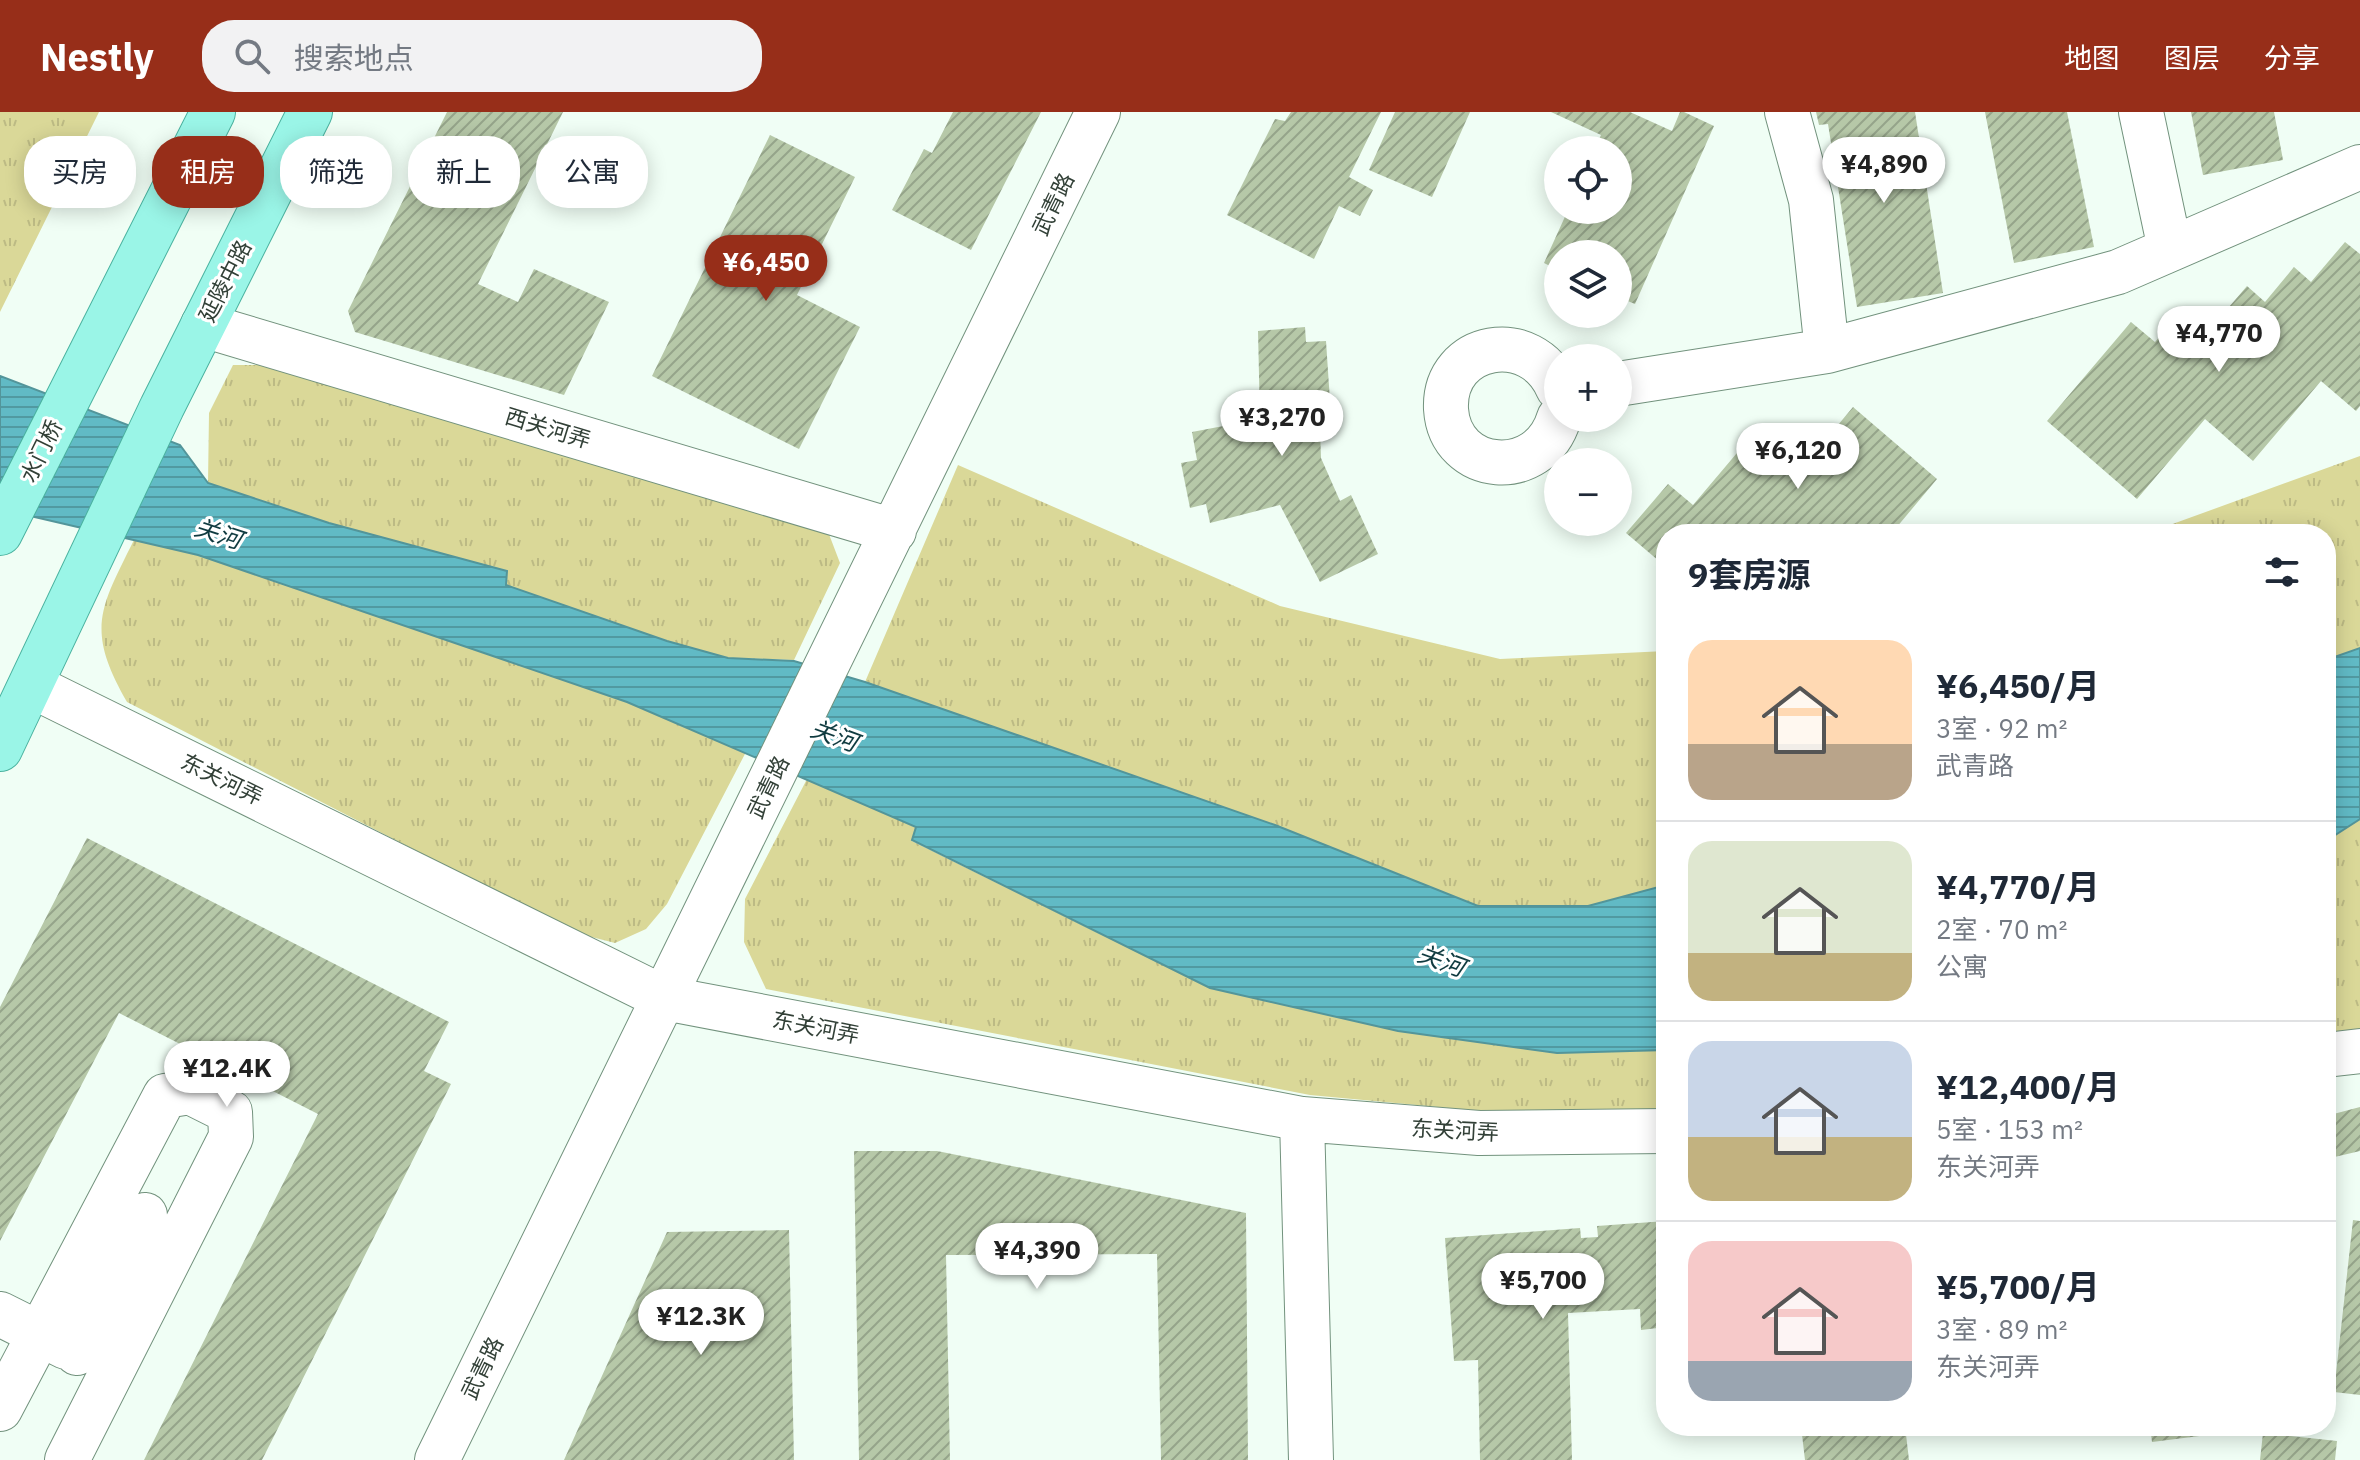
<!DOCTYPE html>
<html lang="zh">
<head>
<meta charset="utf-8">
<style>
  :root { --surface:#fff; --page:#f2f2f3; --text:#1f2937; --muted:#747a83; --line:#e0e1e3; --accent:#972e19 }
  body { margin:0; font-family:"IBM Plex Sans","Noto Sans SC",sans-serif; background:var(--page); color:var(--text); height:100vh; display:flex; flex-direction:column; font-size:30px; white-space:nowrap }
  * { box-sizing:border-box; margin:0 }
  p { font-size:26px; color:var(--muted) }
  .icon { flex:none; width:44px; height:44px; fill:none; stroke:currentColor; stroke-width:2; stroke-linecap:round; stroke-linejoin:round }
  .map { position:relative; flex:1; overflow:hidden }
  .details { position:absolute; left:1656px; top:412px; width:680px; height:912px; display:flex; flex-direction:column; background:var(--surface); border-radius:32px; box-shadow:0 4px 20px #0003 }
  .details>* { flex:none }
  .top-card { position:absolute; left:24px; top:24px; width:760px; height:72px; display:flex; gap:16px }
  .fabs { position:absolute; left:1544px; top:24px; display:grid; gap:16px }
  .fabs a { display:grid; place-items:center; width:88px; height:88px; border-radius:50%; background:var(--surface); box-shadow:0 4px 20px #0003; font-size:40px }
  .price { position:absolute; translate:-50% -68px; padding:0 18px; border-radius:28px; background:#fff; color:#222; font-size:26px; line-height:52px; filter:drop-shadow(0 2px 4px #0008) }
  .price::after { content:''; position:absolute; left:50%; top:48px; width:24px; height:18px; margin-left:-12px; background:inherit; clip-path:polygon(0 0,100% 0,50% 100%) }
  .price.on { background:var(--accent); color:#fff }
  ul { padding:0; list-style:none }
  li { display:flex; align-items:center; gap:24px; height:200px; padding:0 32px }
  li+li { border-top:2px solid var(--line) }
  li span { display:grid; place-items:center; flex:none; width:224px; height:160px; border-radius:24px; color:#555 }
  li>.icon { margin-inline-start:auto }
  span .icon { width:96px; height:96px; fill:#fffc; stroke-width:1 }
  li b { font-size:34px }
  h2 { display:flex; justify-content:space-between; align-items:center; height:96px; padding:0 32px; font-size:34px }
  .chip { padding:0 28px; border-radius:32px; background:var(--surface); box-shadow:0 4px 20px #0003; font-size:28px; line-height:72px }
  .chip.on { background:var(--accent); color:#fff }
  header { display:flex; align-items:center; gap:48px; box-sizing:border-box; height:112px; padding:0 40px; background:var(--accent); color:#fff }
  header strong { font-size:38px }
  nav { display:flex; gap:44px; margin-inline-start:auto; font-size:28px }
  .search { width:560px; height:72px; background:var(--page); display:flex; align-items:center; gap:20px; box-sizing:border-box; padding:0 28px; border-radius:32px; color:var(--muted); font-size:30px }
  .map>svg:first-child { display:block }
</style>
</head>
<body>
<header>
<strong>Nestly</strong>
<div class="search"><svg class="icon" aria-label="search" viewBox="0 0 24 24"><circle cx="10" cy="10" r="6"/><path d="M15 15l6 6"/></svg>搜索地点</div>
<nav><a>地图</a><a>图层</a><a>分享</a></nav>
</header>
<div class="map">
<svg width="2360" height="1348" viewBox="0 0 2360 1348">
  <defs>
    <pattern id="park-tufts" width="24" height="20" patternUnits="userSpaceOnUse" patternTransform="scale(2)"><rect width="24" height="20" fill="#dad898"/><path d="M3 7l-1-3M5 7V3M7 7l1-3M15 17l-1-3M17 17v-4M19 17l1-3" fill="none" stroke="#bcba84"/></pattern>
    <pattern id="water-rules" width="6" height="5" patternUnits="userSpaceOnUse" patternTransform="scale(2)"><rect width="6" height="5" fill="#61bac5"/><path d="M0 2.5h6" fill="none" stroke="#5199a1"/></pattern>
    <pattern id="building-hatch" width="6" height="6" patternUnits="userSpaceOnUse" patternTransform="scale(2)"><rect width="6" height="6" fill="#b6c8a8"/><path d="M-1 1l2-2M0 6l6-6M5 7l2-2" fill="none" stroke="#95a48a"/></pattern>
  </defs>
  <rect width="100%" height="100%" fill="#f0fef5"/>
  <path fill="url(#park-tufts)" d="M 0,0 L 99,0 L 0,200 Z
    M 233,253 L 277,253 L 827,417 L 840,451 L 794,548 L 728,546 L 667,529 L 506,473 L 507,459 L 329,411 L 208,371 L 209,301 Z
    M 2360,344 L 2360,536 L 2326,548 L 2326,422 L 2145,422 Z
    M 958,353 L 1280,494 L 1500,547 L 1666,539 L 1666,773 L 1588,794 L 1478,794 L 1275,713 L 865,570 Z
    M 134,428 L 198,443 L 627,590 L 746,640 L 667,792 L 646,817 L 615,831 L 576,821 L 127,590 C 86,518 99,498 134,428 Z
    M 807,667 L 917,716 L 912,729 L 1210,876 L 1398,919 L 1557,941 L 1666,938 L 1666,996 L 1615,999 L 1470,998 L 1310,983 L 766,877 L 744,830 L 745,787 Z
    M 2360,707 L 2360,917 L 2326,921 L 2326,729 Z"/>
  <path fill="url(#water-rules)" stroke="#53959a" stroke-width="2" d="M 0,264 L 180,333 L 208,371 L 329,411 L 507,459 L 506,473 L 667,529 L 728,546 L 794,549 L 865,570 L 1275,713 L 1478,794 L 1588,794 L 1666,773 L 1666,938 L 1557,941 L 1398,919 L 1210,876 L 912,728 L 916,715 L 627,590 L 198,443 L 0,397 Z
    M 2360,536 L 2360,707 L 2326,729 L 2326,548 Z"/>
  <path fill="url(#building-hatch)" d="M 447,0 L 563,0 L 478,172 L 518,190 L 534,157 L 609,190 L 564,283 L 355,220 L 348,199 Z
    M 953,0 L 1041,0 L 971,138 L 892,98 L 924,37 L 932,41 Z
    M 1291,0 L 1381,0 L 1349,65 L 1373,78 L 1360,104 L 1339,94 L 1314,147 L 1227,103 L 1275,7 L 1285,9 Z
    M 1395,0 L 1470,0 L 1432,85 L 1369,58 Z
    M 1551,0 L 1630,0 L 1672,19 L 1680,0 L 1684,0 L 1714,14 L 1635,192 L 1618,185 L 1618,142 L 1558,142 L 1558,158 L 1544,151 L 1568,98 L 1618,98 L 1618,38 L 1594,38 L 1601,23 Z
    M 1816,0 L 1915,0 L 1943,181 L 1857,195 L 1828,12 L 1819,13 Z
    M 1985,0 L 2067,0 L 2094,135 L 2014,151 Z
    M 2191,0 L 2274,0 L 2283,48 L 2203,63 Z
    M 770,23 L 855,65 L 797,183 L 860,215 L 799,337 L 652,264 Z
    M 2345,130 L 2360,142 L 2360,294 L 2356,299 L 2321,269 L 2253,349 L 2205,307 L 2137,387 L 2047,309 L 2131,210 L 2155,230 L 2186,194 L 2211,216 L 2247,174 L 2265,190 L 2294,155 L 2311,170 Z
    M 1305,215 L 1306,230 L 1326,229 L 1330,289 L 1319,289 L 1321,346 L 1340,389 L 1351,383 L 1378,442 L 1320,470 L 1280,393 L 1210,411 L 1206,392 L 1190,396 L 1181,351 L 1197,348 L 1192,320 L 1260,307 L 1258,219 Z
    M 1853,295 L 1937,367 L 1891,422 L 1666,422 L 1666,455 L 1626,421 L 1668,372 L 1693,393 L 1742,335 L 1766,355 L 1796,318 L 1818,337 Z
    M 87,726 L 449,910 L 424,959 L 451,972 L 262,1348 L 144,1348 L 318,1002 L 119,901 L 0,1129 L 0,895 Z
    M 2360,995 L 2360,1039 L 2326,1047 L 2326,1004 Z
    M 854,1039 L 937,1039 L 1246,1101 L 1248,1348 L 1161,1348 L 1157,1142 L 946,1143 L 950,1348 L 859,1348 Z
    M 2353,1108 L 2360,1109 L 2360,1283 L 2334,1280 Z
    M 1666,1109 L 1666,1215 L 1641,1218 L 1640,1197 L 1568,1201 L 1572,1348 L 1480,1348 L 1478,1248 L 1454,1249 L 1445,1126 L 1580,1116 L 1581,1126 L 1598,1125 L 1597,1114 Z
    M 789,1118 L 794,1348 L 564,1348 L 667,1120 Z
    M 1801,1314 L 1905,1314 L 1909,1348 L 1805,1348 Z
    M 2150,1314 L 2230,1314 L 2231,1320 L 2152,1330 Z
    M 2263,1321 L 2337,1329 L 2335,1348 L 2260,1348 Z"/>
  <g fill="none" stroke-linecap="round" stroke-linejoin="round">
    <defs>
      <path id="minor" d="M 1787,0 L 1811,88 L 1827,239
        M 2141,0 L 2170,137
        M 203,213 L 894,419
        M 1618,272 L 1827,239 L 2118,160 L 2360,55
        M 1558,276 C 1532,215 1443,230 1446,297 C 1450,363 1540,370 1559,306
        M 32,574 L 664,886 L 1302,1007 L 1479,1021 L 1666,1019
        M 2326,943 L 2360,939
        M 1302,1007 L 1311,1348
        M 0,1202 L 66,1235
        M 77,1241 L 145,1103
        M 0,1297 L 165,984 L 190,980 L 230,1000 L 231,1025 L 67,1348
        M 437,1348 L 1098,0"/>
      <path id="major" d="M 0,421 L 213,0
        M 0,637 L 162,295 L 310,0"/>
    </defs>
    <use href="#minor" stroke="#72927d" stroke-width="46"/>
    <use href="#major" stroke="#4ab29f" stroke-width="46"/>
    <use href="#minor" stroke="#fff" stroke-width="44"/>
    <use href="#major" stroke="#9af5e7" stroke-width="44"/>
  </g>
  <g text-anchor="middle" stroke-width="6" stroke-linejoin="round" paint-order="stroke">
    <g font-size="22" fill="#324037" stroke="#fff">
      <text transform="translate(1053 92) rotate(-64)" y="8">武青路</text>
      <text transform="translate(225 169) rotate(-63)" y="8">延陵中路</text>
      <text transform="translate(548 316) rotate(17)" y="8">西关河弄</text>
      <text transform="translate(41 339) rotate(-64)" y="8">水门桥</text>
      <text transform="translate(222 667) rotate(26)" y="8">东关河弄</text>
      <text transform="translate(768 675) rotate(-64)" y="8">武青路</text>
      <text transform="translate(816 915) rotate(11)" y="8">东关河弄</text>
      <text transform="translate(1455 1018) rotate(3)" y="8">东关河弄</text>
      <text transform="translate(482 1256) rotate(-64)" y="8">武青路</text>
    </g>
    <g font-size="24" font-style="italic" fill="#103b40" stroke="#fff">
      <text transform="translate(218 422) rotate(18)" y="8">关河</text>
      <text transform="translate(834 624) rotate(20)" y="8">关河</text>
      <text transform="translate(1441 849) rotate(20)" y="8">关河</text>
    </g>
  </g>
</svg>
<div class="fabs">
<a><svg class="icon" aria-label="locate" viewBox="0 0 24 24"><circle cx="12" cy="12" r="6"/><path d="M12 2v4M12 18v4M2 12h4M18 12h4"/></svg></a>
<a><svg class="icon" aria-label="layers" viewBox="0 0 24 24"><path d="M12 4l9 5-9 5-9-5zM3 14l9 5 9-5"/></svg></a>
<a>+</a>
<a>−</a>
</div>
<b class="price" style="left:1884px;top:93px">¥4,890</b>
<b class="price on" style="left:766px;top:191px">¥6,450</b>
<b class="price" style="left:2219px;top:262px">¥4,770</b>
<b class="price" style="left:1282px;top:346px">¥3,270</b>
<b class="price" style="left:1798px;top:379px">¥6,120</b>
<b class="price" style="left:227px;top:997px">¥12.4K</b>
<b class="price" style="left:1037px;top:1179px">¥4,390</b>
<b class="price" style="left:1543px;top:1209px">¥5,700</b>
<b class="price" style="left:701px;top:1245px">¥12.3K</b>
<div class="top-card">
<a class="chip">买房</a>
<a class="chip on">租房</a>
<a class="chip">筛选</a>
<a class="chip">新上</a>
<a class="chip">公寓</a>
</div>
<section class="details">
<h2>9套房源<svg class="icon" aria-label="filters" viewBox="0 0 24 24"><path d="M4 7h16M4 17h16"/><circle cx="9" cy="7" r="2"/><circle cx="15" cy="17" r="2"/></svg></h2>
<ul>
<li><span style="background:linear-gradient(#ffd9b3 65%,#b9a48a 0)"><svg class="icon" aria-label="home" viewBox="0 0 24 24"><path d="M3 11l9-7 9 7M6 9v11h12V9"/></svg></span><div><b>¥6,450/月</b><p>3室 · 92 m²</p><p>武青路</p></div></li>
<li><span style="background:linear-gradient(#dfe7d0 70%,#c2b280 0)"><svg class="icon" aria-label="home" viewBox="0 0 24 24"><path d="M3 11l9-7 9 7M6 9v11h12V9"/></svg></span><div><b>¥4,770/月</b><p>2室 · 70 m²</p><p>公寓</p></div></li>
<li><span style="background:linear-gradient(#c9d6e8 60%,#c2b280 0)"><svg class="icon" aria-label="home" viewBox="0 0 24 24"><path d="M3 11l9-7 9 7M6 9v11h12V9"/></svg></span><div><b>¥12,400/月</b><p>5室 · 153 m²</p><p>东关河弄</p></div></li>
<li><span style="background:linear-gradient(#f6c9c9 75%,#9aa5b1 0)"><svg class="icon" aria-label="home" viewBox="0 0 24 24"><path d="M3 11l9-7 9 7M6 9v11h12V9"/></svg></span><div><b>¥5,700/月</b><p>3室 · 89 m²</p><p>东关河弄</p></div></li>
</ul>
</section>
</div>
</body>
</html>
